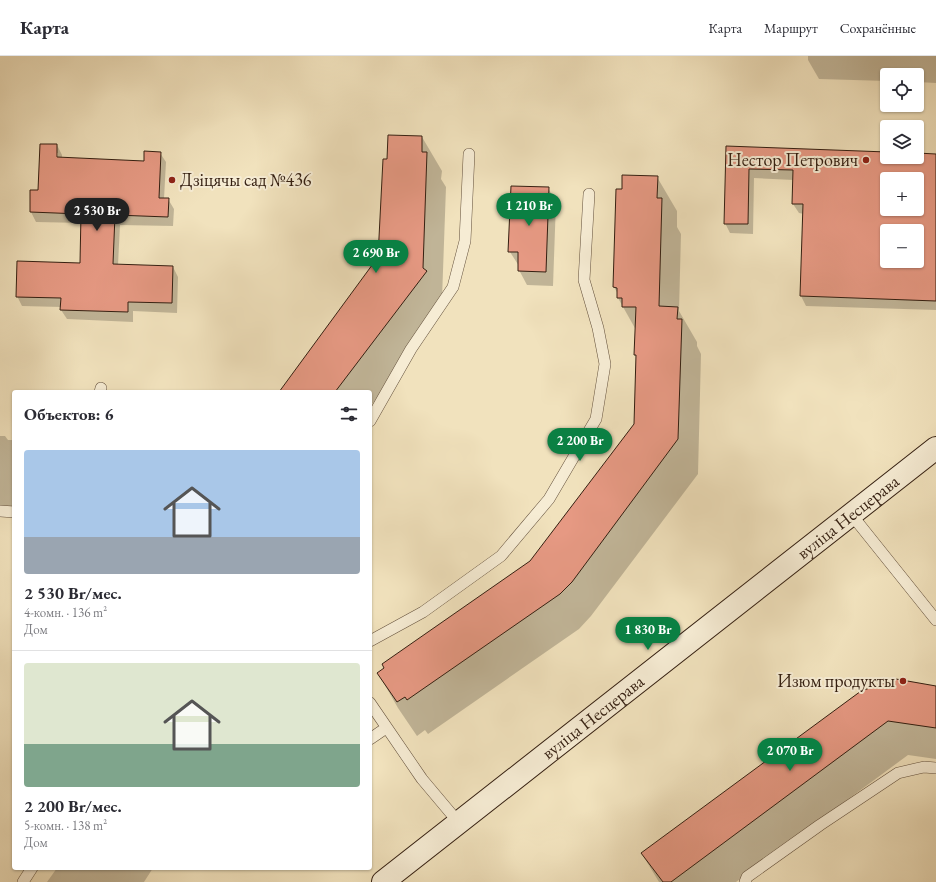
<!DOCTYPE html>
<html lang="ru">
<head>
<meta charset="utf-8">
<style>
  :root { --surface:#fff; --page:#f7f7f7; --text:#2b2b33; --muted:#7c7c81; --line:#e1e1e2; --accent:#0b8043 }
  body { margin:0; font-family:"EB Garamond",serif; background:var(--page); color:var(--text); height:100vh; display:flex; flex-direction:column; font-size:15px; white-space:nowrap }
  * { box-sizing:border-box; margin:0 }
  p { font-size:13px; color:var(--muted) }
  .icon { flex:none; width:22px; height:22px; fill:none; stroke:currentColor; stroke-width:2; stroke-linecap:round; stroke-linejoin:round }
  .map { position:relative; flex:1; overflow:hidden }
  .sheet { position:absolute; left:12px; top:334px; width:360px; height:480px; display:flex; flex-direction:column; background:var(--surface); border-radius:4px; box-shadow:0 1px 3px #0004 }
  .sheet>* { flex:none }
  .fabs { position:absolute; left:880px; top:12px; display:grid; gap:8px }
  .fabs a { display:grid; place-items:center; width:44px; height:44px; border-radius:4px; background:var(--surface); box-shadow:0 1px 3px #0004; font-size:20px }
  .price { position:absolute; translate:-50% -34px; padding:0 9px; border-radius:14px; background:var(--accent); color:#fff; font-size:13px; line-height:26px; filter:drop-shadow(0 1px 2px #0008) }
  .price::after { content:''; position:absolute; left:50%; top:24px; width:12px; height:9px; margin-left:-6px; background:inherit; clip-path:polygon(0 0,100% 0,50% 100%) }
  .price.on { background:#222; color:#fff }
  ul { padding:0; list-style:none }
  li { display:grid; align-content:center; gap:8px; height:212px; padding:0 12px }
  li+li { border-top:1px solid var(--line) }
  li span { display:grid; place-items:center; height:124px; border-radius:4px; color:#555 }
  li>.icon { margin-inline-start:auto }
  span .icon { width:72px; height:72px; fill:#fffc; stroke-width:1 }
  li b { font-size:17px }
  h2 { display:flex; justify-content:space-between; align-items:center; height:48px; padding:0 12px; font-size:17px }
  header { display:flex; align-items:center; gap:24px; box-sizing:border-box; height:56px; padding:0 20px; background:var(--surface); border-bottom:1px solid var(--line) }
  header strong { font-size:19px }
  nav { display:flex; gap:22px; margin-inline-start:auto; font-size:14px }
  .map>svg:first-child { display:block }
</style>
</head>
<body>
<header>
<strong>Карта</strong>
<nav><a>Карта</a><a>Маршрут</a><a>Сохранённые</a></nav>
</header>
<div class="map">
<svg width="936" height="826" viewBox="0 0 936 826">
  <rect width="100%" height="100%" fill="#f1e2bd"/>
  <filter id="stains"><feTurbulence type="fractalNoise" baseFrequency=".005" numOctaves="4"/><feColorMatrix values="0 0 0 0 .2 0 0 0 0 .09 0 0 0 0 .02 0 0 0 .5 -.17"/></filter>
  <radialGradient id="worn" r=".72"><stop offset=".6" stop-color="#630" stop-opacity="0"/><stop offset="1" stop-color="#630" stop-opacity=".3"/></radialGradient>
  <path fill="#0003" fill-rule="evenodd" d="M 808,0 L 936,0 L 936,27 L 917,26 L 917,19 L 887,19 L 887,25 L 819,23 L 808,4 Z
    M 422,81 L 442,115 L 441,123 L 446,131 L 442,243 L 446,249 L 370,351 L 370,336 L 280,336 L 379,201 L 388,104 Z
    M 57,89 L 62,99 L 62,103 L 145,106 L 160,97 L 166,106 L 164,143 L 168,143 L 174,153 L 173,170 L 120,169 L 118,209 L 173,211 L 178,221 L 177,257 L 133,255 L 133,266 L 67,263 L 61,254 L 61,251 L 22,250 L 17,240 L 81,208 L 82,167 L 36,166 L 31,156 ZM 56,97 L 58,97 L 58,107 Z
    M 727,91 L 887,97 L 887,101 L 917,101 L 917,98 L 936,99 L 936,254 L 806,250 L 801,240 L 804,158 L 799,157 L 793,148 L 794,124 L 754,122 L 753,178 L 730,177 L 725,167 ZM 887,123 L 917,123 L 917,153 L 887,153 ZM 887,175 L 917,175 L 917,205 L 887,205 Z
    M 657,121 L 677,155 L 677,171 L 681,178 L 679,255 L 697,286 L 697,290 L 701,298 L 698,418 L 591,560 L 579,573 L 428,678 L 425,674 L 417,680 L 398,652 L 378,617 L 531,505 L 635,369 L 637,302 L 635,299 L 636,274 L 618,242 L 618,238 L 614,231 L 623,134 Z
    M 548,132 L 556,146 L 553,230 L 527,229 L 519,214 L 519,210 L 510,196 Z
    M 0,380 L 5,380 L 8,384 L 14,384 L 14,457 L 0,457 Z
    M 936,631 L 936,703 L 908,699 L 736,826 L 659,826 L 642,798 Z
    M 57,812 L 153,812 L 144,826 L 47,826 Z"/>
  <path fill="#e69983" stroke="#341f11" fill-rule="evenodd" d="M 388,79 L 422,80 L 422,96 L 427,96 L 423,212 L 427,215 L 335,336 L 279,336 L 378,201 L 383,103 L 387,103 Z
    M 40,88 L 57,88 L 57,101 L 144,105 L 144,95 L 161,96 L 159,142 L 169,142 L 168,161 L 115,159 L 113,208 L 173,210 L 172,247 L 128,246 L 128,256 L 60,254 L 61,242 L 16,241 L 17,205 L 80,207 L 81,158 L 30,156 L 30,134 L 38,134 Z
    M 726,90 L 887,96 L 887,101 L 917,101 L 917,97 L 936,98 L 936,245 L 800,240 L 803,148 L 792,148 L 793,114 L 749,113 L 748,168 L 724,168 ZM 887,123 L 917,123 L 917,153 L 887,153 ZM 887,175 L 917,175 L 917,205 L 887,205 Z
    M 622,119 L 658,120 L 657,142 L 662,142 L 659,250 L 678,251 L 677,263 L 682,263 L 678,383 L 572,526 L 560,538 L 407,644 L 405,641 L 397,646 L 377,617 L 384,612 L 382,608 L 530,505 L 634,368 L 636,299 L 634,299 L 636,251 L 622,251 L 622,242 L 617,242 L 617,232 L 613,231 L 616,133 L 622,133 Z
    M 511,130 L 549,131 L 546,216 L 518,215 L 518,196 L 508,196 Z
    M 896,623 L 936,630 L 936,672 L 888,665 L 671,826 L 663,826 L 641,797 L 861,635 Z"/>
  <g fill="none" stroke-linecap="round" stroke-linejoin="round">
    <defs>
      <path id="service" d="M 100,336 L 101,332
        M 370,365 L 411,293 L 453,231 L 465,185 L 469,98
        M 0,455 L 14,456
        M 851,458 L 936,564
        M 370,585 L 423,556 L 501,500 L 549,443 L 596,363 L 605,308 L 598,272 L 584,224 L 589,138
        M 370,647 L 422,723 L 459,767
        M 370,683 L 386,672
        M 23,826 L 32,812
        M 745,826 L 747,821 L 820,769 L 898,717 L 924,711 L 936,712"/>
      <g id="secondary">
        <path id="s1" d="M 383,826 L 936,392"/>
      </g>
    </defs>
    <use href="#service" stroke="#63503c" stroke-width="12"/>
    <use href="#secondary" stroke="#341f11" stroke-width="24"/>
    <use href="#service" stroke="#f6ecd4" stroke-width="11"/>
    <use href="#secondary" stroke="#f6ecd4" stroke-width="22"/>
  </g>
  <g fill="#8f2418" stroke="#f6ecd4" stroke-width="1.5">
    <circle cx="866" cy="104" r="4"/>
    <circle cx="172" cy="124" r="4"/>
    <circle cx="903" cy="625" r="4"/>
  </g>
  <g text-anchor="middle" stroke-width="4" stroke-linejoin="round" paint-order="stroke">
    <g font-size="18" fill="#341f11" stroke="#f6ecd4" text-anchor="end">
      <text x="858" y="110">Нестор Петрович</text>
      <text x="180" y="130" text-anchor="start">Дзіцячы сад №436</text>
      <text x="895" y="631">Изюм продукты</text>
    </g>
    <g font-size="18" fill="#341f11" stroke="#f6ecd4">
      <text dy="6" stroke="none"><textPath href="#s1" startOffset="591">вуліца Несцерава</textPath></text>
      <text dy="6" stroke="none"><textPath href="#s1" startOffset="267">вуліца Несцерава</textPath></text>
    </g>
  </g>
  <rect width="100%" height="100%" filter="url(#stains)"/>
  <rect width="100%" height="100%" fill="url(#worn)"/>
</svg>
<div class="fabs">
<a><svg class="icon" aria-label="locate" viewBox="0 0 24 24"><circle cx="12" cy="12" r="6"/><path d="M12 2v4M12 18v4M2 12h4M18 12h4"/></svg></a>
<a><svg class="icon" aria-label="layers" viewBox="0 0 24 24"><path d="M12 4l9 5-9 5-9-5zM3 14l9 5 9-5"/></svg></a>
<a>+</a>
<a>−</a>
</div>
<b class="price" style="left:529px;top:171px">1 210 Br</b>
<b class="price on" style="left:97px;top:176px">2 530 Br</b>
<b class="price" style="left:376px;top:218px">2 690 Br</b>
<b class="price" style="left:580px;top:406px">2 200 Br</b>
<b class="price" style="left:648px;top:595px">1 830 Br</b>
<b class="price" style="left:790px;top:716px">2 070 Br</b>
<section class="sheet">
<h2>Объектов: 6<svg class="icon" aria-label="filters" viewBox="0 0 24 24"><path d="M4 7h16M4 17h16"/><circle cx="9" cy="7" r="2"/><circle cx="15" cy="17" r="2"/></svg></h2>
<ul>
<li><span style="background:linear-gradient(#a9c7e8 70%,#9aa5b1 0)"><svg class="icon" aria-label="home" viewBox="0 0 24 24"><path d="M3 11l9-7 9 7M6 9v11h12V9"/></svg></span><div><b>2 530 Br/мес.</b><p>4-комн. · 136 m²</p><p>Дом</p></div></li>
<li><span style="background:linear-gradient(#dfe7d0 65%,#7fa58c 0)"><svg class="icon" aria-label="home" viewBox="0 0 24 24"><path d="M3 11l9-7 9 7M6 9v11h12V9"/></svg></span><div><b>2 200 Br/мес.</b><p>5-комн. · 138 m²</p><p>Дом</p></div></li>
</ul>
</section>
</div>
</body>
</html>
